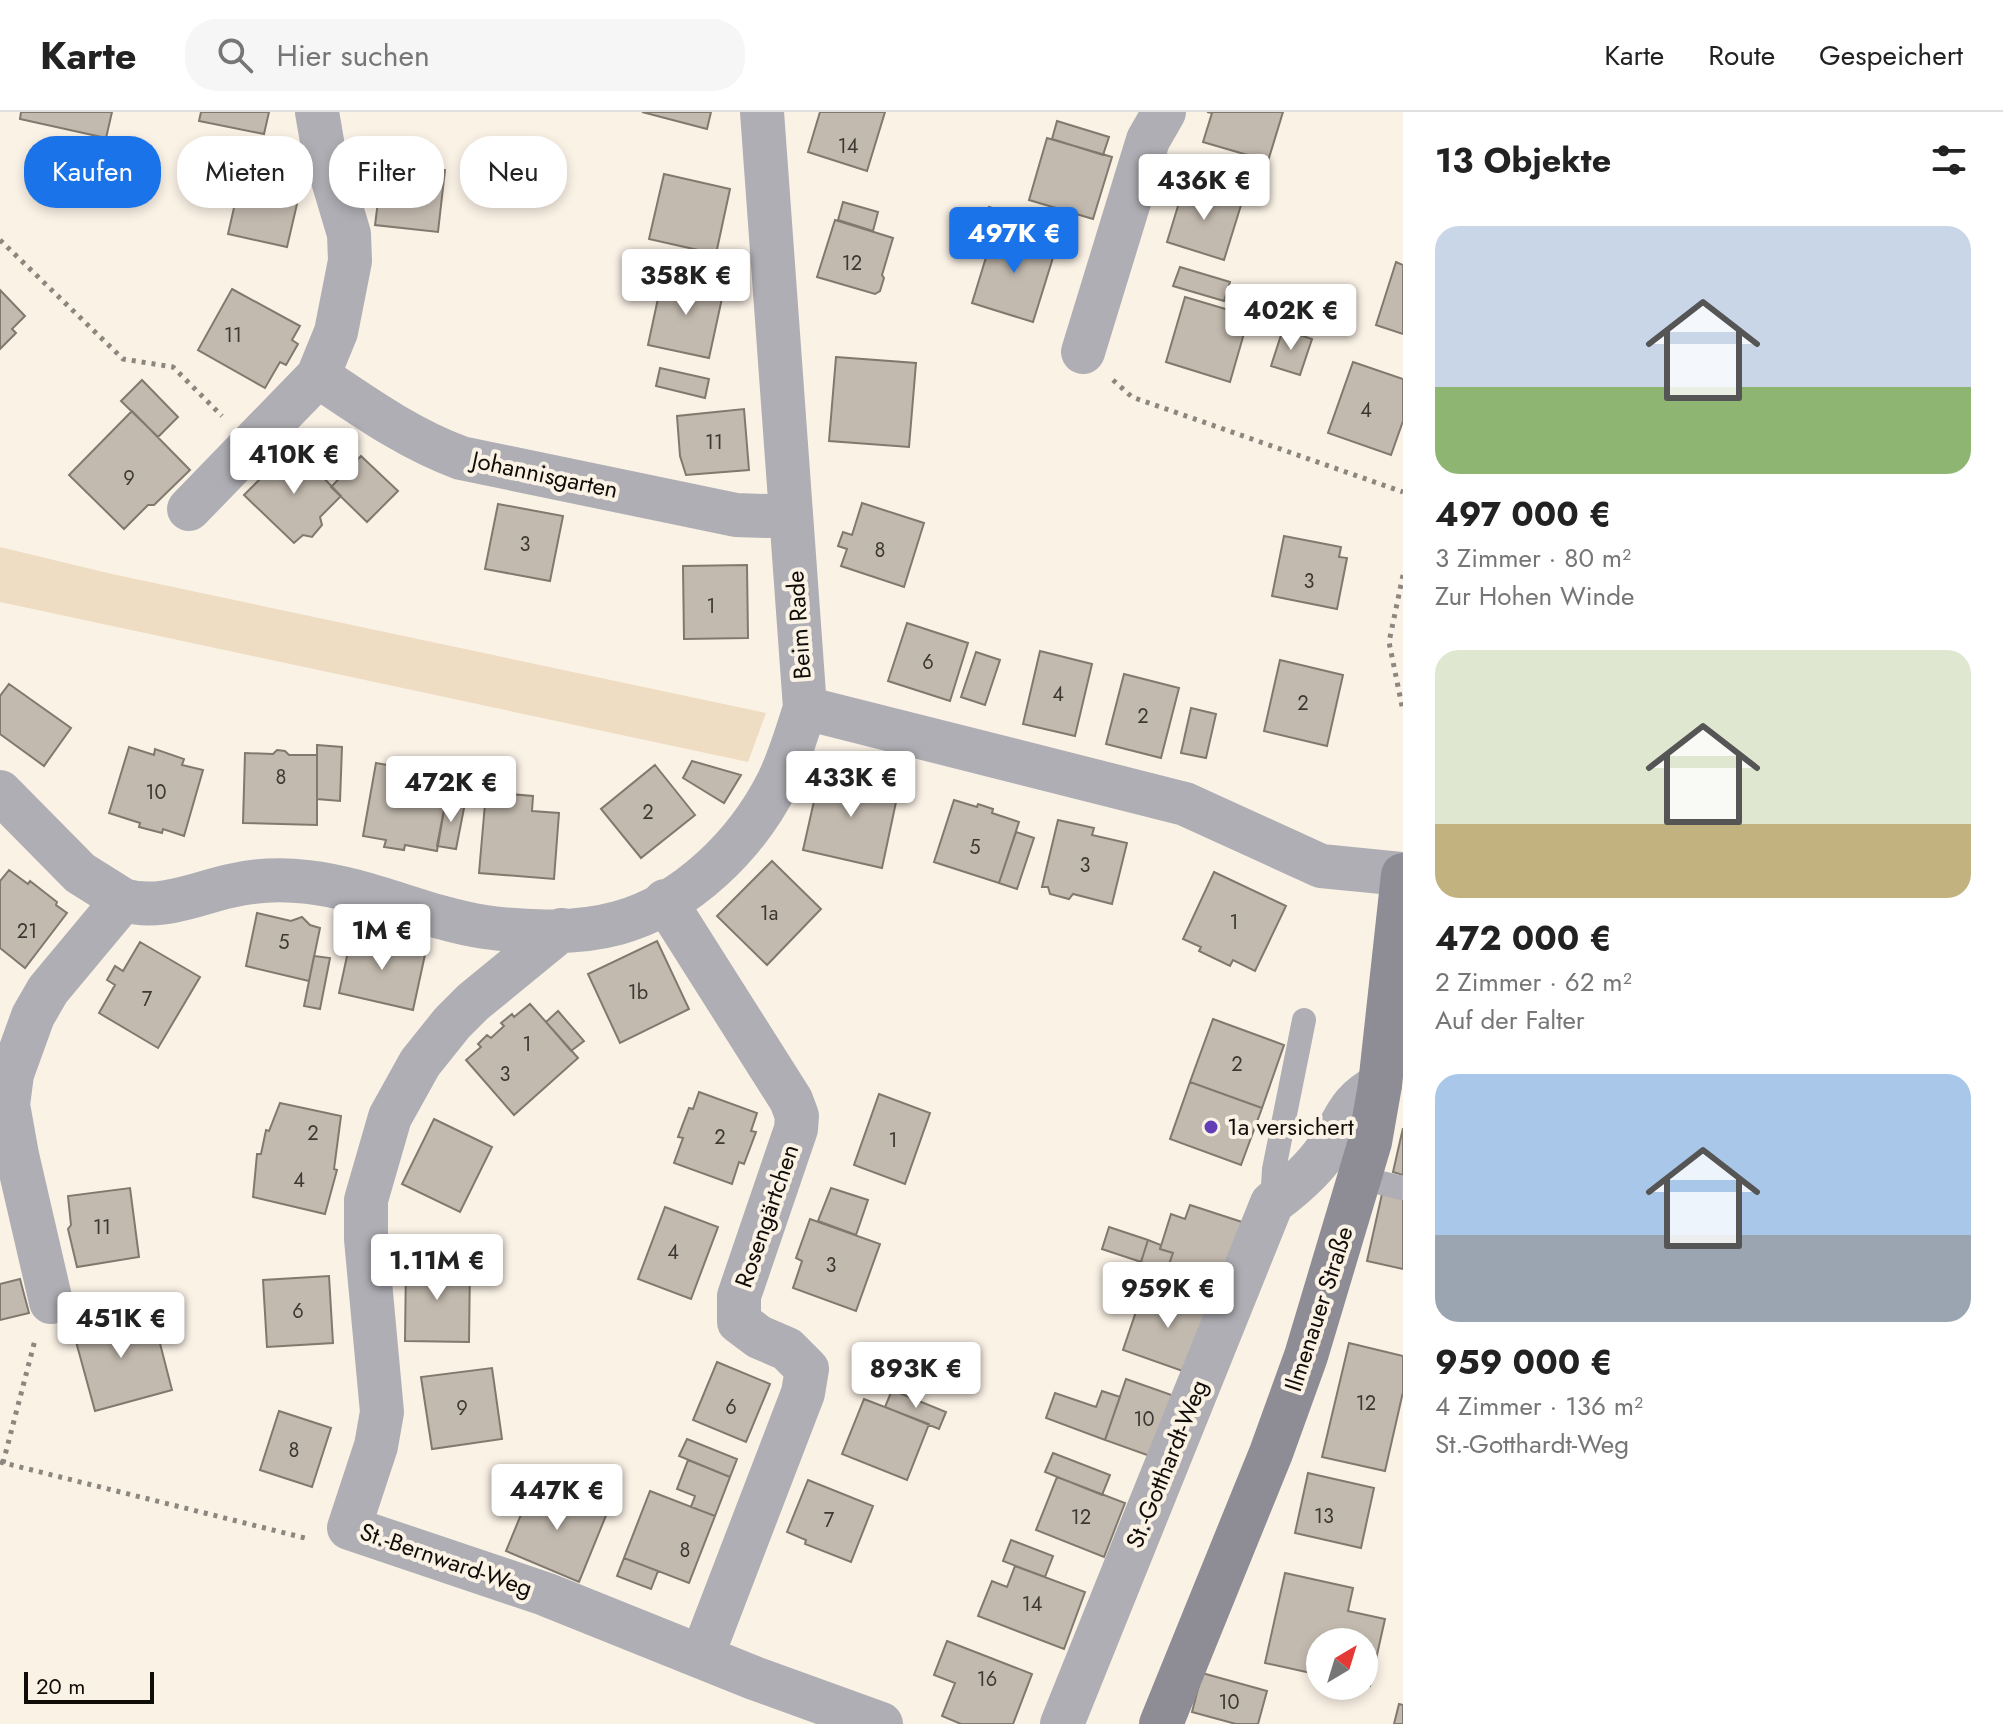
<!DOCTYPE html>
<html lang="de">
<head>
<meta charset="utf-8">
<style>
  :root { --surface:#fff; --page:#f6f6f6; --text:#222; --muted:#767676; --line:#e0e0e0; --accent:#1a73e8 }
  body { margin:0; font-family:Jost,sans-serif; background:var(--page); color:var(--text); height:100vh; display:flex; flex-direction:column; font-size:30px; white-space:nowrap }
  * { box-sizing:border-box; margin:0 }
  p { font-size:26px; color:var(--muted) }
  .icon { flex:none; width:44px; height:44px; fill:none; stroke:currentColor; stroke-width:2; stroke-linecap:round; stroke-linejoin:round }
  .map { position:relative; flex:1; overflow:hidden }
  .details { display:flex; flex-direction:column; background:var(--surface); width:600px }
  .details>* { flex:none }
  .guide { position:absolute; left:24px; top:24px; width:760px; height:72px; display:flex; gap:16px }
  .needle { width:52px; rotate:38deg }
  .controls { position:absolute; left:1306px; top:1516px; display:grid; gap:16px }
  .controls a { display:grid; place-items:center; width:72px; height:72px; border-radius:50%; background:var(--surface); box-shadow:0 4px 12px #0003; font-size:40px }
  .scale { position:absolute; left:24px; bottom:20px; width:130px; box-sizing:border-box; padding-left:8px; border:4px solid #100d09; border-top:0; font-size:22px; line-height:28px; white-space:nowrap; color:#100d09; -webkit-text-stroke:6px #fbf2e6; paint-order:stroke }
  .price { position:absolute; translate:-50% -68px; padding:0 18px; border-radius:8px; background:#fff; color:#222; font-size:26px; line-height:52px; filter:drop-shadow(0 2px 4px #0008) }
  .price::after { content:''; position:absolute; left:50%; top:48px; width:24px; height:18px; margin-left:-12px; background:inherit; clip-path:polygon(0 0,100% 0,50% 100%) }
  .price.selected { background:var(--accent); color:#fff }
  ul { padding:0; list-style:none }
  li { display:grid; align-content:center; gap:16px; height:424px; padding:0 32px }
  li span { display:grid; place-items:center; height:248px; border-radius:24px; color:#555 }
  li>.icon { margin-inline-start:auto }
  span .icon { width:144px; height:144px; fill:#fffc; stroke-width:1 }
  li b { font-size:34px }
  h2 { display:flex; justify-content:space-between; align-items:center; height:96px; padding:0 32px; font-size:34px }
  .pill { padding:0 28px; border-radius:32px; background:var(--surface); box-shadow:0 4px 12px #0003; font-size:28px; line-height:72px }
  .pill.selected { background:var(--accent); color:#fff }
  header { display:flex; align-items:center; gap:48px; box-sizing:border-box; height:112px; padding:0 40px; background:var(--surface); border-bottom:2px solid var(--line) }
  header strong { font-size:38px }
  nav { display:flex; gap:44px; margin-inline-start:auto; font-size:28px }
  .search { width:560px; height:72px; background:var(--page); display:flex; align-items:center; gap:20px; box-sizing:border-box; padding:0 28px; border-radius:32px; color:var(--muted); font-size:30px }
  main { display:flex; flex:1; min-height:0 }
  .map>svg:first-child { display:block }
</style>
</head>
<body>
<header>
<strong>Karte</strong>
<div class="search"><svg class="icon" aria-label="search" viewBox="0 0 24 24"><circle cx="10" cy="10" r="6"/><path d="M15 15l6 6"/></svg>Hier suchen</div>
<nav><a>Karte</a><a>Route</a><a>Gespeichert</a></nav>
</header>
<main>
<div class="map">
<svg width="1403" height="1612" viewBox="0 0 1403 1612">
  <rect width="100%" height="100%" fill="#fbf2e6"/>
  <path fill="#efddc3" d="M 0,435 L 112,462 L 766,601 L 748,650 L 0,490 Z"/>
  <path fill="#c3baaf" stroke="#81796e" stroke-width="2" d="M 21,0 L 112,0 L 106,26 L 20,7 Z
    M 201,0 L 269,0 L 264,22 L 199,9 Z
    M 642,0 L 711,0 L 707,17 Z
    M 820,0 L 885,0 L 867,59 L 808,40 Z
    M 1207,0 L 1283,0 L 1268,49 L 1203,30 L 1212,1 Z
    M 1057,9 L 1109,25 L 1103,43 L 1052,27 Z
    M 1047,26 L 1112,45 L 1093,107 L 1029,88 Z
    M 383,50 L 445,58 L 438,120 L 375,113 Z
    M 664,62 L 730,77 L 716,142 L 649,127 Z
    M 241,65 L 300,79 L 287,135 L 228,122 Z
    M 1185,71 L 1242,90 L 1224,148 L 1167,130 Z
    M 843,90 L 878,100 L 873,119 L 838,108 Z
    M 989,95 L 1026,106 L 1021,125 L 983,113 Z
    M 835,108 L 893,126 L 882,163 L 884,166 L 880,179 L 875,182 L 817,165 Z
    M 995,116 L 1056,136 L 1033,210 L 972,191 Z
    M 1396,150 L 1403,153 L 1403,222 L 1376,213 Z
    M 1180,155 L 1230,170 L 1224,189 L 1173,174 Z
    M 663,163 L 724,177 L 709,246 L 648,233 Z
    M 232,177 L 300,214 L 292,228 L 298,232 L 286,253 L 280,250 L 265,276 L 198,238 Z
    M 0,178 L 25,204 L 12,217 L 16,221 L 0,237 Z
    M 1185,185 L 1249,204 L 1230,270 L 1166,250 Z
    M 1283,217 L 1312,227 L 1300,263 L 1271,254 Z
    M 836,245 L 916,251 L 909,335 L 829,329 Z
    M 1353,250 L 1403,267 L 1403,309 L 1391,343 L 1328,321 Z
    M 660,256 L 709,267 L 705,286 L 656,274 Z
    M 142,268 L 178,305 L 158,325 L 121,289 Z
    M 744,297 L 749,358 L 686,363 L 680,344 L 677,304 Z
    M 132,299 L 190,358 L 154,393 L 148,393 L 124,417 L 69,363 Z
    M 293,334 L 341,384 L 320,405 L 322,413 L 312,425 L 303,423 L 294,431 L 244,383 Z
    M 361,344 L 398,379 L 367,410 L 331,375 Z
    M 862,391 L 924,411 L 904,475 L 841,454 L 847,437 L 838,434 L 843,420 L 852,423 Z
    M 498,392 L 563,404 L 550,469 L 485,457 Z
    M 1284,424 L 1341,435 L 1339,445 L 1347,446 L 1337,497 L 1272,484 Z
    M 747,453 L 748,526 L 684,527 L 683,454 Z
    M 907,511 L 968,531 L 950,589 L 888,569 Z
    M 1040,539 L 1092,552 L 1075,624 L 1023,612 Z
    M 976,540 L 1000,548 L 985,593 L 961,585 Z
    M 1280,548 L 1343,563 L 1327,634 L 1264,619 Z
    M 1124,562 L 1179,576 L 1161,646 L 1106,632 Z
    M 9,572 L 71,616 L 44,654 L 0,622 L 0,584 Z
    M 1191,596 L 1216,602 L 1206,646 L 1181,641 Z
    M 317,633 L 342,635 L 340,689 L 317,687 Z
    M 129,635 L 154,643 L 155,637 L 184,647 L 182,653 L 203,658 L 184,724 L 163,717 L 162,721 L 139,715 L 140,711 L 109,701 Z
    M 277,638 L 285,639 L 289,643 L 317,643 L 317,713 L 243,711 L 245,641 L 273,642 Z
    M 692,649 L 741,663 L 724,691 L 683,666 Z
    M 376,651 L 450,664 L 437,739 L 405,733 L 404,738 L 384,735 L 386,728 L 363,724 Z
    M 655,653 L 695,703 L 641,746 L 601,697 Z
    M 821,658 L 899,676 L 882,756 L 803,738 Z
    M 486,680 L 533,684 L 532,699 L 559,701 L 554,767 L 479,761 Z
    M 446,687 L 465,691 L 456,737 L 437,734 Z
    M 954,688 L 977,695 L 978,692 L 993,697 L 992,701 L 1019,710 L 999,771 L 934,750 Z
    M 1058,708 L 1094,716 L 1092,723 L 1127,731 L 1112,792 L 1073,782 L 1069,787 L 1050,782 L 1048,775 L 1042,775 Z
    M 1016,720 L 1034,726 L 1017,777 L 999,771 Z
    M 772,749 L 821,797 L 767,853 L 717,804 Z
    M 9,758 L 28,772 L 30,769 L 57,790 L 56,793 L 67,801 L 25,856 L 0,836 L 0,769 Z
    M 1214,760 L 1286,794 L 1255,859 L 1233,848 L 1230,854 L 1199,839 L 1201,835 L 1183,827 Z
    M 257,801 L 291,809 L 302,805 L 310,813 L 320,816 L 309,869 L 246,854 Z
    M 352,821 L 426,838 L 413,898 L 339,881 Z
    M 657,829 L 689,897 L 620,931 L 588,862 Z
    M 140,830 L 200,865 L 158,936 L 99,901 L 115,873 L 107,868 L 115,854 L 123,859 Z
    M 314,844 L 330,846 L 320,897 L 304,894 Z
    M 530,892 L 578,946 L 514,1003 L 466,948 L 481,935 L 478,932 L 487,923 L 491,926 L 504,914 L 501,911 L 512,902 L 514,905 Z
    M 558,899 L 584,929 L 571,939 L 546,910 Z
    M 1213,907 L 1284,933 L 1262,996 L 1190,970 Z
    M 1190,970 L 1262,996 L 1241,1053 L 1170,1027 Z
    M 699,980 L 757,1001 L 751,1019 L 756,1020 L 744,1052 L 739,1050 L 732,1072 L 674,1051 L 683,1026 L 678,1025 L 689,996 L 693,997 Z
    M 879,982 L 930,1001 L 905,1072 L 854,1053 Z
    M 280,991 L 341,1004 L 334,1057 L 337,1058 L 325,1102 L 253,1085 L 257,1042 L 261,1042 L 266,1018 L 269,1019 Z
    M 434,1007 L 492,1035 L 460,1100 L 402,1072 Z
    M 1403,1016 L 1403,1063 L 1393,1060 Z
    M 130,1076 L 139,1145 L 77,1155 L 68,1117 L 71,1113 L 68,1084 Z
    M 831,1076 L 868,1088 L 856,1123 L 818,1109 Z
    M 1382,1082 L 1403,1087 L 1403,1157 L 1367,1149 Z
    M 1190,1093 L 1242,1110 L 1220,1176 L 1167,1158 L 1173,1141 L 1160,1137 L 1171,1102 L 1185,1107 Z
    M 665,1095 L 718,1115 L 691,1187 L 638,1167 Z
    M 810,1107 L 880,1132 L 856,1199 L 793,1176 L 802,1149 L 796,1146 Z
    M 1109,1115 L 1148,1128 L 1141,1150 L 1102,1137 Z
    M 1148,1128 L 1161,1133 L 1160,1137 L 1173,1141 L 1167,1158 L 1141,1150 Z
    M 406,1150 L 470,1152 L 469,1230 L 405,1229 Z
    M 329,1164 L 333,1231 L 267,1235 L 263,1168 Z
    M 20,1167 L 29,1201 L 0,1208 L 0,1172 Z
    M 1145,1173 L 1213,1197 L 1191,1262 L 1123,1238 Z
    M 138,1196 L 145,1219 L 156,1216 L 172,1278 L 95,1299 L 72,1215 Z
    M 1349,1231 L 1403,1244 L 1403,1280 L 1385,1359 L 1322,1345 Z
    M 717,1250 L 770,1272 L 746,1330 L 693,1308 Z
    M 492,1256 L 502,1327 L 432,1337 L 421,1265 Z
    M 1126,1267 L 1183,1287 L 1161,1348 L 1105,1328 Z
    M 892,1278 L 946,1300 L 939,1317 L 885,1295 Z
    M 1102,1279 L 1120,1285 L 1105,1328 L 1046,1306 L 1055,1281 L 1096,1295 Z
    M 864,1287 L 929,1312 L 907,1368 L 842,1342 Z
    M 279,1299 L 331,1316 L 312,1375 L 260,1358 Z
    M 687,1327 L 737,1347 L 730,1365 L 679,1344 Z
    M 1053,1341 L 1110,1363 L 1102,1383 L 1045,1360 Z
    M 688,1348 L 730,1365 L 715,1404 L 691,1395 L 695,1384 L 677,1377 Z
    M 1308,1361 L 1374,1376 L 1361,1436 L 1295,1421 Z
    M 1057,1365 L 1125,1391 L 1104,1445 L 1036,1418 Z
    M 808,1368 L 873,1394 L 851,1450 L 805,1432 L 806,1428 L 787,1420 Z
    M 534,1371 L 607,1401 L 579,1470 L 506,1439 Z
    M 650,1379 L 715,1404 L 689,1471 L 624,1446 Z
    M 1011,1428 L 1053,1444 L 1045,1465 L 1003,1449 Z
    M 624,1446 L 658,1459 L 651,1477 L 617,1464 Z
    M 1015,1454 L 1085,1480 L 1064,1537 L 978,1504 L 992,1469 L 1007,1475 Z
    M 1285,1461 L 1353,1476 L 1348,1499 L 1385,1507 L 1370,1574 L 1364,1573 L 1364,1530 L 1320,1530 L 1320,1563 L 1265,1551 Z
    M 947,1529 L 1032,1562 L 1013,1612 L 961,1612 L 942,1604 L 955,1571 L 934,1563 Z
    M 1202,1561 L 1267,1579 L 1258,1612 L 1236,1612 L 1192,1600 Z
    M 1399,1592 L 1403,1593 L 1403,1612 L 1394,1612 Z"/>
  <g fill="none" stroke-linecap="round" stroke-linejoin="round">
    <path stroke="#8c867e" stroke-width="5" stroke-dasharray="4 6" stroke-linecap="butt" d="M 0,128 L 123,247 L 173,255 L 222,304
      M 1113,268 L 1132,285 L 1403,380
      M 1403,463 L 1389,530 L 1403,599
      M 0,1350 L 309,1427
      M 3,1351 L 35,1228"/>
    <path stroke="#afaeb4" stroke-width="24" d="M 1360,1066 L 1403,1076
      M 1272,1091 L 1274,1057 L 1304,908"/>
    <path stroke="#afaeb4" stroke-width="44" d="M 1083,240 L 1148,28 L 1164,0
      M 318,264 C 364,295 409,327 461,346 L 736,403 L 767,404 L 791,401
      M 189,397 L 318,264 L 336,220 L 350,149 L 349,122 L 323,35 L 317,0
      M 805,596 L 1185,692 L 1321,754 L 1403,762
      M 0,680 L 80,761 L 123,788
      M 665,789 L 791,988 L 797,1004 L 796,1017 L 739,1184 L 739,1210 L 759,1225 L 787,1237 L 807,1257 L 803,1281 L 702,1544
      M 561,818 L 473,890 L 452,911 L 420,951 L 390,1005 L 366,1088 L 366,1127 L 382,1300 L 376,1334 L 349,1416 L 545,1482 L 754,1566 L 881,1612
      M 51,1190 L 17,1043 L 8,993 L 12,962 L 33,904 L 48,878 L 123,788 C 160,799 194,782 230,774 C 255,768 283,767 308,770 C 369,777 425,806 485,815 C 527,821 578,822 618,811 C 687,792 747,732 778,670 C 790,646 797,620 805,596 L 762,0
      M 1062,1612 L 1272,1091 C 1292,1076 1316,1056 1329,1034 C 1347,1005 1348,990 1380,973"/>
    <path stroke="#8e8c95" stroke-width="44" d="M 1161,1612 L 1271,1341 L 1306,1244 L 1370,1030 L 1380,973 L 1403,763"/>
  </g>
  <circle fill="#633eb7" stroke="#fbf2e6" stroke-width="3" cx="1211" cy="1015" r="8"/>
  <g text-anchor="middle" stroke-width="8" stroke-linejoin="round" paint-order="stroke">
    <g font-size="20" fill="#3d3832">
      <text x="848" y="41">14</text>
      <text x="852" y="158">12</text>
      <text x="233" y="230">11</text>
      <text x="1366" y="305">4</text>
      <text x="714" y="337">11</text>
      <text x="129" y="373">9</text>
      <text x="525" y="439">3</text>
      <text x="880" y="445">8</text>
      <text x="1309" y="476">3</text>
      <text x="711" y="501">1</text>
      <text x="928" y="557">6</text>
      <text x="1058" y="589">4</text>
      <text x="1303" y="598">2</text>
      <text x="1143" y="611">2</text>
      <text x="281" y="672">8</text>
      <text x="156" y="687">10</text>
      <text x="648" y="707">2</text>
      <text x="975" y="742">5</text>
      <text x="1085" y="760">3</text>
      <text x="769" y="808">1a</text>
      <text x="1234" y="817">1</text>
      <text x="27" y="826">21</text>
      <text x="284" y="837">5</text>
      <text x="638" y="887">1b</text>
      <text x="147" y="894">7</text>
      <text x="527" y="939">1</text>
      <text x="1237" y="959">2</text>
      <text x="505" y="969">3</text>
      <text x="313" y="1028">2</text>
      <text x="720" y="1032">2</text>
      <text x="893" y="1035">1</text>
      <text x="299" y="1075">4</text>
      <text x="102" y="1122">11</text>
      <text x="673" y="1147">4</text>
      <text x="831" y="1160">3</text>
      <text x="298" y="1206">6</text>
      <text x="1366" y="1298">12</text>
      <text x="731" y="1302">6</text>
      <text x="462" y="1303">9</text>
      <text x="1144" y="1314">10</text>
      <text x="294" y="1345">8</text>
      <text x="1324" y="1411">13</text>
      <text x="1081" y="1412">12</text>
      <text x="829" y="1415">7</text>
      <text x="685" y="1445">8</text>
      <text x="1032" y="1499">14</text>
      <text x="987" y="1574">16</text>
      <text x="1229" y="1597">10</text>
    </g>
    <g font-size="24" fill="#100d09" stroke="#fbf2e6">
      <text transform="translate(545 363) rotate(12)" y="8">Johannisgarten</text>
      <text transform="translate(799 513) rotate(-94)" y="8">Beim Rade</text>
      <text transform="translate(767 1104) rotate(-71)" y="8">Rosengärtchen</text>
      <text transform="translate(1319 1197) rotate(-72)" y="8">Ilmenauer Straße</text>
      <text transform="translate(1167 1352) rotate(-68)" y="8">St.-Gotthardt-Weg</text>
      <text transform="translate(446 1448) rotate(19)" y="8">St.-Bernward-Weg</text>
    </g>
    <g font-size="24" fill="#100d09" stroke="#fbf2e6" text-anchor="start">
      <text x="1227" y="1023">1a versichert</text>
    </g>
  </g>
</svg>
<div class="controls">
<a><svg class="needle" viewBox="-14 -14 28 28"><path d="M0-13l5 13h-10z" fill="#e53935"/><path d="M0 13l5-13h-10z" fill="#767676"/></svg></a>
</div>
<div class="scale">20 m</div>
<b class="price" style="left:1204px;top:110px">436K €</b>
<b class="price selected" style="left:1014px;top:163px">497K €</b>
<b class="price" style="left:686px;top:205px">358K €</b>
<b class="price" style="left:1291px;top:240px">402K €</b>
<b class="price" style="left:294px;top:384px">410K €</b>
<b class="price" style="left:851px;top:707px">433K €</b>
<b class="price" style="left:451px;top:712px">472K €</b>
<b class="price" style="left:382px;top:860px">1M €</b>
<b class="price" style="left:437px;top:1190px">1.11M €</b>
<b class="price" style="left:1168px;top:1218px">959K €</b>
<b class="price" style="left:121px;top:1248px">451K €</b>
<b class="price" style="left:916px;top:1298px">893K €</b>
<b class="price" style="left:557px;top:1420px">447K €</b>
<div class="guide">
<a class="pill selected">Kaufen</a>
<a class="pill">Mieten</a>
<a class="pill">Filter</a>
<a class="pill">Neu</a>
</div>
</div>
<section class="details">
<h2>13 Objekte<svg class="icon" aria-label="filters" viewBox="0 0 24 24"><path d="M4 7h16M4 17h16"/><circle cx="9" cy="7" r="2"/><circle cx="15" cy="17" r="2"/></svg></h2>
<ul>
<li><span style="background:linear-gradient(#c9d6e8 65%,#8fb573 0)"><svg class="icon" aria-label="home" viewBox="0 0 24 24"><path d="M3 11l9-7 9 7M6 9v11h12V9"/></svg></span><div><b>497 000 €</b><p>3 Zimmer · 80 m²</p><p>Zur Hohen Winde</p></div></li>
<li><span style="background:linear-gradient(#dfe7d0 70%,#c2b280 0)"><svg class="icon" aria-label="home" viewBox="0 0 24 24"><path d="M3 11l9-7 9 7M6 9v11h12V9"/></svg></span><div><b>472 000 €</b><p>2 Zimmer · 62 m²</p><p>Auf der Falter</p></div></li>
<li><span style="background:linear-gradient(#a9c7e8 65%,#9aa5b1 0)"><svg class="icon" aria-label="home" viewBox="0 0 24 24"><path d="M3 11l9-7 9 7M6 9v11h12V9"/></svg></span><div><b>959 000 €</b><p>4 Zimmer · 136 m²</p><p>St.-Gotthardt-Weg</p></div></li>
</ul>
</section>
</main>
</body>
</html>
